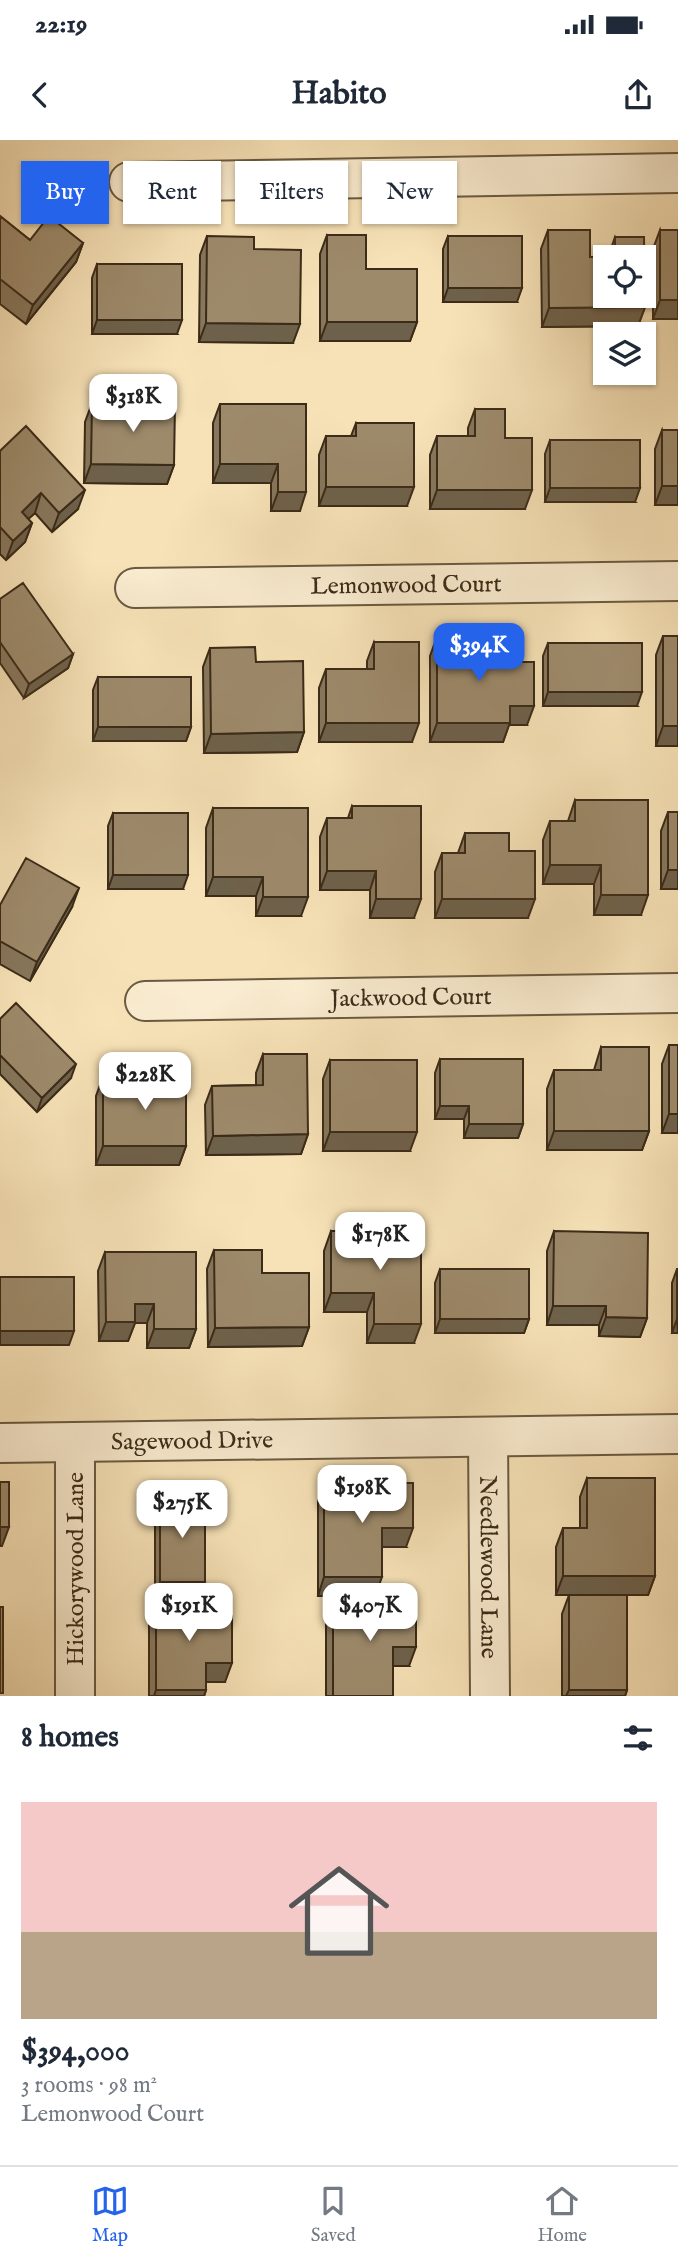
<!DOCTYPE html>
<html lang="en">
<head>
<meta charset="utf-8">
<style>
  :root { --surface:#fff; --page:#f2f2f3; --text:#1f2937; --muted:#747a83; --line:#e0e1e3; --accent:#2563eb }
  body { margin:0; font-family:"IM FELL English",serif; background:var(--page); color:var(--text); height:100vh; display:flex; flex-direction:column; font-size:26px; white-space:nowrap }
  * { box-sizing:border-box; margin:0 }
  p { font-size:23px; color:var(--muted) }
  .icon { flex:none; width:38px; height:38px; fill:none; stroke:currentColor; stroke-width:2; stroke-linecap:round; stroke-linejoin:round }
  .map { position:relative; height:1556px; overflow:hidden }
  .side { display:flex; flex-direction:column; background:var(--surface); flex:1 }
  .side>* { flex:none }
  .banner { position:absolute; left:21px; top:21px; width:637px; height:63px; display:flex; gap:14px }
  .fabs { position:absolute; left:593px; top:105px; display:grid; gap:14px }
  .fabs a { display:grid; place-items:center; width:63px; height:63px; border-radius:0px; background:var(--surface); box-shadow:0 2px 5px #0004; font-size:35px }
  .price { position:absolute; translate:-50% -60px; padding:0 16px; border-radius:14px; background:#fff; color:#222; font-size:23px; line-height:46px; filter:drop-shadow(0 2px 4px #0008) }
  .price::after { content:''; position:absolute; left:50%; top:42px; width:21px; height:16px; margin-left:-10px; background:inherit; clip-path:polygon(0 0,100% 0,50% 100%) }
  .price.current { background:var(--accent); color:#fff }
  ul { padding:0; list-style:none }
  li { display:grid; align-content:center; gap:14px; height:371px; padding:0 21px }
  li+li { border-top:2px solid var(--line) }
  li span { display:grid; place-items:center; height:217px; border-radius:0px; color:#555 }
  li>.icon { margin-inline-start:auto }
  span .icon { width:126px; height:126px; fill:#fffc; stroke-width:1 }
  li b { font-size:30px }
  h2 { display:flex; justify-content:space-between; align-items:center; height:84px; padding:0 21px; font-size:30px }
  .pill { padding:0 24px; border-radius:0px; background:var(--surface); box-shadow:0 2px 5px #0004; font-size:24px; line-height:63px }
  .pill.current { background:var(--accent); color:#fff }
  .status { display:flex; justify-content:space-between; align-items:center; height:49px; padding:0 35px; background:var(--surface); direction:ltr }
  .status svg { height:19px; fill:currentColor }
  header { display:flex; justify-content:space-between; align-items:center; height:91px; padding:0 21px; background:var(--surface); font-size:32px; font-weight:800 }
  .tab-bar { display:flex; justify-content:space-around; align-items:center; height:98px; border-top:2px solid var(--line); background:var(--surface); font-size:19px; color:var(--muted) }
  .tab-bar a { display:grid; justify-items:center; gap:4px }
  .tab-bar .current { color:var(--accent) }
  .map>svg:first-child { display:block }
</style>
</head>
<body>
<div class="status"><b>22:19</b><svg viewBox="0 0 49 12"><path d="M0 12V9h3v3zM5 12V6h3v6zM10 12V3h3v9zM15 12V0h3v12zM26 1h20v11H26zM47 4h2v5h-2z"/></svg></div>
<header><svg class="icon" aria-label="back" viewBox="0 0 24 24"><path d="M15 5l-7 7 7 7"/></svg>Habito<svg class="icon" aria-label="share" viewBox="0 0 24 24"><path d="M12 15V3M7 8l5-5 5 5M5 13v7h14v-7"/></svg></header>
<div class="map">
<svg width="678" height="1556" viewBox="0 0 678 1556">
  <rect width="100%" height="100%" fill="#f7e2b7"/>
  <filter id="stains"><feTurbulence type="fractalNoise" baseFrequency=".00286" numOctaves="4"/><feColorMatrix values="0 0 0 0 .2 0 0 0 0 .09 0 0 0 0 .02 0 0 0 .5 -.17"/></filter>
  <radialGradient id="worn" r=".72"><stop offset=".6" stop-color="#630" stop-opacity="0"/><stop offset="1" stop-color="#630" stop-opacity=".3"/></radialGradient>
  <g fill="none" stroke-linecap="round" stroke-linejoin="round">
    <defs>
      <g id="minor">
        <path d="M 129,42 L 678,33"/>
        <path id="s1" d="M 135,448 L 678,441"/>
        <path id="s2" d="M 145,861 L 678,853"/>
        <path id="s3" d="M 488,1297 L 490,1556"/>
        <path d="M 75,1302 L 75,1556"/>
        <path id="s4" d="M 0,1303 L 678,1294"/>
      </g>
    </defs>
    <use href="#minor" stroke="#6a5940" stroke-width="42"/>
    <use href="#minor" stroke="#faecd0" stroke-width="38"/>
  </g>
  <path fill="#87775c" stroke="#3b2b18" stroke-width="2" d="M 0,76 L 30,100 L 83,103 L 76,122 L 26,184 L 0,164 Z
    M 548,90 L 590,117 L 608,117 L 615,97 L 645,167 L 638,186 L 542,187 L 541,109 Z
    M 660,90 L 678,179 L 653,179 L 653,109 Z
    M 327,95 L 366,129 L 417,182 L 410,201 L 320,201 L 320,114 Z
    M 207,96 L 254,109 L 293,203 L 199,202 L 200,115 Z
    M 448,96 L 517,162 L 443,162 L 443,109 Z
    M 97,124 L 177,194 L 92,194 L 92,138 Z
    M 92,263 L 174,325 L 167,344 L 84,343 L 85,282 Z
    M 220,264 L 306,264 L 300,371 L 271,371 L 271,343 L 213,343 L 213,283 Z
    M 475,269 L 505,298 L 525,369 L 430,369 L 430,315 L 437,296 L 468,296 L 468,288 Z
    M 356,283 L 407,366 L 319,366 L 319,315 L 326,296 L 351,296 Z
    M 662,290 L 678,365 L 655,365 L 655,309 Z
    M 550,300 L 635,362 L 545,362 L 545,314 Z
    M 0,311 L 78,369 L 52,392 L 35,373 L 28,379 L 32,383 L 25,402 L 6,420 L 0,414 Z
    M 0,459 L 73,514 L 68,528 L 24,558 L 0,523 Z
    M 663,496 L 678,606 L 656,606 L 656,515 Z
    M 437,497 L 485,522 L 527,585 L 509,585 L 503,602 L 430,602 L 430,516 Z
    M 374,502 L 412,602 L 319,602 L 319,548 L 326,529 L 367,529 L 367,521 Z
    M 548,503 L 637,566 L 543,566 L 543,516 Z
    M 210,508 L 256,522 L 304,592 L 297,612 L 204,613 L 203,527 Z
    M 98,537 L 191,587 L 186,601 L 93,601 L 93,550 Z
    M 575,660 L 641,775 L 594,775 L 594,744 L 543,744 L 543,700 L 550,681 L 568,681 Z
    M 352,666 L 414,778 L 370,778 L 370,750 L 320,750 L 320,697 L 327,678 L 348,678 Z
    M 213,668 L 301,776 L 256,776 L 256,756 L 206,756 L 206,688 Z
    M 668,672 L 678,749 L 661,749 L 661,691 Z
    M 113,673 L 183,749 L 108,749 L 108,686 Z
    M 465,693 L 509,711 L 528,778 L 435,778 L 435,732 L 442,713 L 458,713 Z
    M 0,765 L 72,767 L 30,841 L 0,824 Z
    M 0,879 L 71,938 L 37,972 L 0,934 Z
    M 669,905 L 678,993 L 662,993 L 662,924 Z
    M 601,907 L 649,991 L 642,1010 L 547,1010 L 547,949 L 554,930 L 594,930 Z
    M 263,914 L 308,994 L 301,1014 L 206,1015 L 205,965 L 212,946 L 256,945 L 256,933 Z
    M 440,919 L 523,984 L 518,998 L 464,998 L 464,979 L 435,979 L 435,933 Z
    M 330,920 L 410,1011 L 323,1011 L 323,939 Z
    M 103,937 L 186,1006 L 179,1025 L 96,1025 L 96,956 Z
    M 331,1091 L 414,1203 L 367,1203 L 367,1172 L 324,1172 L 324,1111 Z
    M 554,1091 L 647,1178 L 640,1197 L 599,1196 L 599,1185 L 547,1185 L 547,1111 Z
    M 214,1110 L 262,1133 L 309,1187 L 302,1206 L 208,1207 L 207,1129 Z
    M 105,1112 L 196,1189 L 189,1208 L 147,1208 L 147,1183 L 135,1183 L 128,1201 L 99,1201 L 98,1131 Z
    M 440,1129 L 529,1179 L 524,1193 L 435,1193 L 435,1143 Z
    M 677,1129 L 678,1193 L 672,1193 L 672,1143 Z
    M 587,1338 L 655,1436 L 648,1455 L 556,1455 L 556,1407 L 563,1388 L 580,1388 L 580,1357 Z
    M 324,1343 L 406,1407 L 382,1407 L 375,1456 L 318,1456 L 318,1362 Z
    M 160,1357 L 205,1442 L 200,1456 L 155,1456 L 155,1371 Z
    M 569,1455 L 627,1550 L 625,1556 L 562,1556 L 562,1474 Z
    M 156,1458 L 206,1476 L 225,1542 L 206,1542 L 206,1550 L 204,1556 L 149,1556 L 149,1477 Z
    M 333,1458 L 409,1526 L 393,1526 L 393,1556 L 326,1556 L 326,1477 Z"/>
  <path fill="#6e614b" stroke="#3b2b18" stroke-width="2" d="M 83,103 L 76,122 L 26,184 L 33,165 Z
    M 448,148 L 522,148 L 517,162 L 443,162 Z
    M 660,160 L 678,160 L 678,179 L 653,179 Z
    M 645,167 L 638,186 L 542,187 L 549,168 Z
    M 97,180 L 182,180 L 177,194 L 92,194 Z
    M 327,182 L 417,182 L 410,201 L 320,201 Z
    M 206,183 L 300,184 L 293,203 L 199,202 Z
    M 91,324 L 174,325 L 167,344 L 84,343 Z
    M 220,324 L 278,324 L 271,343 L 213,343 Z
    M 662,346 L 678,346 L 678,365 L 655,365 Z
    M 326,347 L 414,347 L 407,366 L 319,366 Z
    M 550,348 L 640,348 L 635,362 L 545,362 Z
    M 85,350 L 78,369 L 52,392 L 59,373 Z
    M 437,350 L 532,350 L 525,369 L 430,369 Z
    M 278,352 L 306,352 L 300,371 L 271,371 Z
    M 41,353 L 35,373 L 15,391 L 22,372 Z
    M 32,383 L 25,402 L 6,420 L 13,401 Z
    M 73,514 L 68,528 L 24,558 L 29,544 Z
    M 548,552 L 642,552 L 637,566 L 543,566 Z
    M 510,566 L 534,566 L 527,585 L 509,585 L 503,602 L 430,602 L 437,583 Z
    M 326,583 L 419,583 L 412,602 L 319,602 Z
    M 663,586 L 678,586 L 678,606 L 656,606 Z
    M 98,587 L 191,587 L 186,601 L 93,601 Z
    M 304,592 L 297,612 L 204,613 L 211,594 Z
    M 550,725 L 601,725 L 594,744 L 543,744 Z
    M 668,730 L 678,730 L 678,749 L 661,749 Z
    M 327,731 L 376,731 L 370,750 L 320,750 Z
    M 113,735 L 188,735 L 183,749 L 108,749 Z
    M 213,737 L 263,737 L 256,756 L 206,756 Z
    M 79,748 L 72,767 L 30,841 L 37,822 Z
    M 601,755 L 648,755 L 641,775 L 594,775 Z
    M 263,757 L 308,757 L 301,776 L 256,776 Z
    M 376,759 L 421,759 L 414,778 L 370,778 Z
    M 442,759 L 535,759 L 528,778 L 435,778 Z
    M 76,924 L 71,938 L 37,972 L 42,958 Z
    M 440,966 L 469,966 L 464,979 L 435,979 Z
    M 669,974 L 678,974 L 678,993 L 662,993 Z
    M 469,984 L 523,984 L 518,998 L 464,998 Z
    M 554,991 L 649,991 L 642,1010 L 547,1010 Z
    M 330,992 L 417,992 L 410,1011 L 323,1011 Z
    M 308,994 L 301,1014 L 206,1015 L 213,996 Z
    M 103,1006 L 186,1006 L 179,1025 L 96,1025 Z
    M 331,1153 L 374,1153 L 367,1172 L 324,1172 Z
    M 135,1164 L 154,1164 L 147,1183 L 135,1183 L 128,1201 L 99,1201 L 106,1182 Z
    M 553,1166 L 606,1166 L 599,1185 L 547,1185 Z
    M 606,1177 L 647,1178 L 640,1197 L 599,1196 Z
    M 440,1179 L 529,1179 L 524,1193 L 435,1193 Z
    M 677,1179 L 678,1193 L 672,1193 Z
    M 374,1184 L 421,1184 L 414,1203 L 367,1203 Z
    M 309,1187 L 302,1206 L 208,1207 L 215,1188 Z
    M 154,1189 L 196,1189 L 189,1208 L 147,1208 Z
    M 0,1191 L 74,1191 L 69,1205 L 0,1205 Z
    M 0,1387 L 9,1387 L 2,1406 L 0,1406 Z
    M 382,1388 L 413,1388 L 406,1407 L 375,1407 Z
    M 563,1436 L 655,1436 L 648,1455 L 556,1455 Z
    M 324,1437 L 382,1437 L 375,1456 L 318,1456 Z
    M 160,1442 L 205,1442 L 200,1456 L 155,1456 Z
    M 393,1507 L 416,1507 L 409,1526 L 386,1526 Z
    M 206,1523 L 232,1523 L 225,1542 L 199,1542 Z
    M 156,1550 L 206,1550 L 204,1556 L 154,1556 Z
    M 569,1550 L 627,1550 L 625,1556 L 566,1556 Z"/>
  <path fill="#9d8a6b" stroke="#3b2b18" stroke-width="2" fill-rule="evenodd" d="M 0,76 L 30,100 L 49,76 L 83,103 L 33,165 L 0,139 Z
    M 548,90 L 590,90 L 590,117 L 615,117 L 615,97 L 644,97 L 645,167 L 549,168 ZM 606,117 L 644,117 L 644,156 L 606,156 Z
    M 660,90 L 678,90 L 678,160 L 660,160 Z
    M 327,95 L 366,95 L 366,129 L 417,129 L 417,182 L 327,182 Z
    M 207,96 L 254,97 L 254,109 L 301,110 L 300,184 L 206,183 Z
    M 448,96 L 522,96 L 522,148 L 448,148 Z
    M 97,124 L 182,124 L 182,180 L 97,180 Z
    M 92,263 L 175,264 L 174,325 L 91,324 Z
    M 220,264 L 306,264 L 306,352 L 278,352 L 278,324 L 220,324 Z
    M 475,269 L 505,269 L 505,298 L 532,298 L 532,350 L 437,350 L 437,296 L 475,296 Z
    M 356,283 L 414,283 L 414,347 L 326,347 L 326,296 L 356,296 Z
    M 26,286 L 85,350 L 59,373 L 41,353 L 22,372 L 32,383 L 13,401 L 0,387 L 0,311 Z
    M 662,290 L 678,290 L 678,346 L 662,346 Z
    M 550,300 L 640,300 L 640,348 L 550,348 Z
    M 23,443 L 73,514 L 29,544 L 0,502 L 0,459 Z
    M 663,496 L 678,496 L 678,586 L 663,586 Z
    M 437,497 L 485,497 L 485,522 L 534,522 L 534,566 L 510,566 L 510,583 L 437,583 Z
    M 374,502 L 419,502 L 419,583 L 326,583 L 326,529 L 374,529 Z
    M 548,503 L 642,503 L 642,552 L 548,552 Z
    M 255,507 L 256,522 L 303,521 L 304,592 L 211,594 L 210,508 Z
    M 98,537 L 191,537 L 191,587 L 98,587 Z
    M 575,660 L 648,660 L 648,755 L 601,755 L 601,725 L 550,725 L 550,681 L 575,681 Z
    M 352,666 L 421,666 L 421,759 L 376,759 L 376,731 L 327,731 L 327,678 L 352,678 Z
    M 213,668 L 308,668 L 308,757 L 263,757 L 263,737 L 213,737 Z
    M 668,672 L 678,672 L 678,730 L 668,730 Z
    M 113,673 L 188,673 L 188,735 L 113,735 Z
    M 465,693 L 509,693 L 509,711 L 535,711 L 535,759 L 442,759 L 442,713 L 465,713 Z
    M 26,718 L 79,748 L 37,822 L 0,801 L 0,765 Z
    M 16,863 L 76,924 L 42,958 L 0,915 L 0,879 Z
    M 669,905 L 678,905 L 678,974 L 669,974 Z
    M 601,907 L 649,907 L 649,991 L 554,991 L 554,930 L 601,930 Z
    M 263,914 L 307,914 L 308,994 L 213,996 L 212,946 L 263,945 Z
    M 440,919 L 523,919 L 523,984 L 469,984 L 469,966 L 440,966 Z
    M 330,920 L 417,920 L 417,992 L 330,992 Z
    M 103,937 L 186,937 L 186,1006 L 103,1006 Z
    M 331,1091 L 421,1091 L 421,1184 L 374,1184 L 374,1153 L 331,1153 Z
    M 554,1091 L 648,1093 L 647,1178 L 606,1177 L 606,1166 L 553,1166 Z
    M 214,1110 L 262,1110 L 262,1133 L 309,1133 L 309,1187 L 215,1188 Z
    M 105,1112 L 196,1112 L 196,1189 L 154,1189 L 154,1164 L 135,1164 L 135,1182 L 106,1182 Z
    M 440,1129 L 529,1129 L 529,1179 L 440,1179 Z
    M 677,1129 L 678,1129 L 678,1179 L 677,1179 Z
    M 0,1137 L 74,1137 L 74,1191 L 0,1191 Z
    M 587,1338 L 655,1338 L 655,1436 L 563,1436 L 563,1388 L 587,1388 Z
    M 0,1342 L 9,1342 L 9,1387 L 0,1387 Z
    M 324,1343 L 413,1343 L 413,1388 L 382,1388 L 382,1437 L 324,1437 Z
    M 160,1357 L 205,1357 L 205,1442 L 160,1442 Z
    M 569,1455 L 627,1455 L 627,1550 L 569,1550 Z
    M 156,1458 L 206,1458 L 206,1476 L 232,1476 L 232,1523 L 206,1523 L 206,1550 L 156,1550 Z
    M 333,1458 L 416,1458 L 416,1507 L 393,1507 L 393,1556 L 333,1556 Z
    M 0,1467 L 3,1467 L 3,1553 L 0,1553 Z"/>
  <g text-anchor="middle" stroke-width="6" stroke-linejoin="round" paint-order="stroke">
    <g font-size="24" fill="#3b2b18" stroke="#faecd0">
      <text dy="8" stroke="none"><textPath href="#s1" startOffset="271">Lemonwood Court</textPath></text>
      <text dy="8" stroke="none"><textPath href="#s2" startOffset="266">Jackwood Court</textPath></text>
      <text dy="8" stroke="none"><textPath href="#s4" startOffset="192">Sagewood Drive</textPath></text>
      <text dy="8" stroke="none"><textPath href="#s3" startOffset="130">Needlewood Lane</textPath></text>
      <text transform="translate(75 1429) rotate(-90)" y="8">Hickorywood Lane</text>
    </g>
  </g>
  <rect width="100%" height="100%" filter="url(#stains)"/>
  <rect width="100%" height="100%" fill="url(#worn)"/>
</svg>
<div class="fabs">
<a><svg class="icon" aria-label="locate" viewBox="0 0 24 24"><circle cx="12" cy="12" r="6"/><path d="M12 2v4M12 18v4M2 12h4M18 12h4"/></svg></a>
<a><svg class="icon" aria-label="layers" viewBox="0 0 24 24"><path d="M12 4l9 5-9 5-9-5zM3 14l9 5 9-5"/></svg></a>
</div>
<b class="price" style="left:133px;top:294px">$318K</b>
<b class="price current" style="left:479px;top:543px">$394K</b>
<b class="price" style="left:145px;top:972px">$228K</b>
<b class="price" style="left:380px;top:1132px">$178K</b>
<b class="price" style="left:362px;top:1385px">$198K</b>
<b class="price" style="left:182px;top:1400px">$275K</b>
<b class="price" style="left:189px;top:1503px">$191K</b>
<b class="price" style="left:370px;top:1503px">$407K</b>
<div class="banner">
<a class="pill current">Buy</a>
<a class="pill">Rent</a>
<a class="pill">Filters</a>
<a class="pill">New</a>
</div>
</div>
<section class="side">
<h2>8 homes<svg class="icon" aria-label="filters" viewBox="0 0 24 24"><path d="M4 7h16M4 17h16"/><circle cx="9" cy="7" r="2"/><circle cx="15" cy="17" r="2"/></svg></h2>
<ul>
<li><span style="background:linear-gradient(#f6c9c9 60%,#b9a48a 0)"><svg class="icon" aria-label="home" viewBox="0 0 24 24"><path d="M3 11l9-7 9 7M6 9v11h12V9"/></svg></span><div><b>$394,000</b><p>3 rooms · 98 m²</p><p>Lemonwood Court</p></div></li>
</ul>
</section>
<nav class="tab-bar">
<a class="current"><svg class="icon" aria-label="map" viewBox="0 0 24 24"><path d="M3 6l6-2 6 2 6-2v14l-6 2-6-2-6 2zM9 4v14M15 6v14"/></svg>Map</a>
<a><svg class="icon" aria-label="saved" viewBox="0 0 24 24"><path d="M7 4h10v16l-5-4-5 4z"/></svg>Saved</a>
<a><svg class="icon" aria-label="home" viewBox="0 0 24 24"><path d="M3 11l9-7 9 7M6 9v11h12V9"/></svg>Home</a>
</nav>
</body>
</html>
